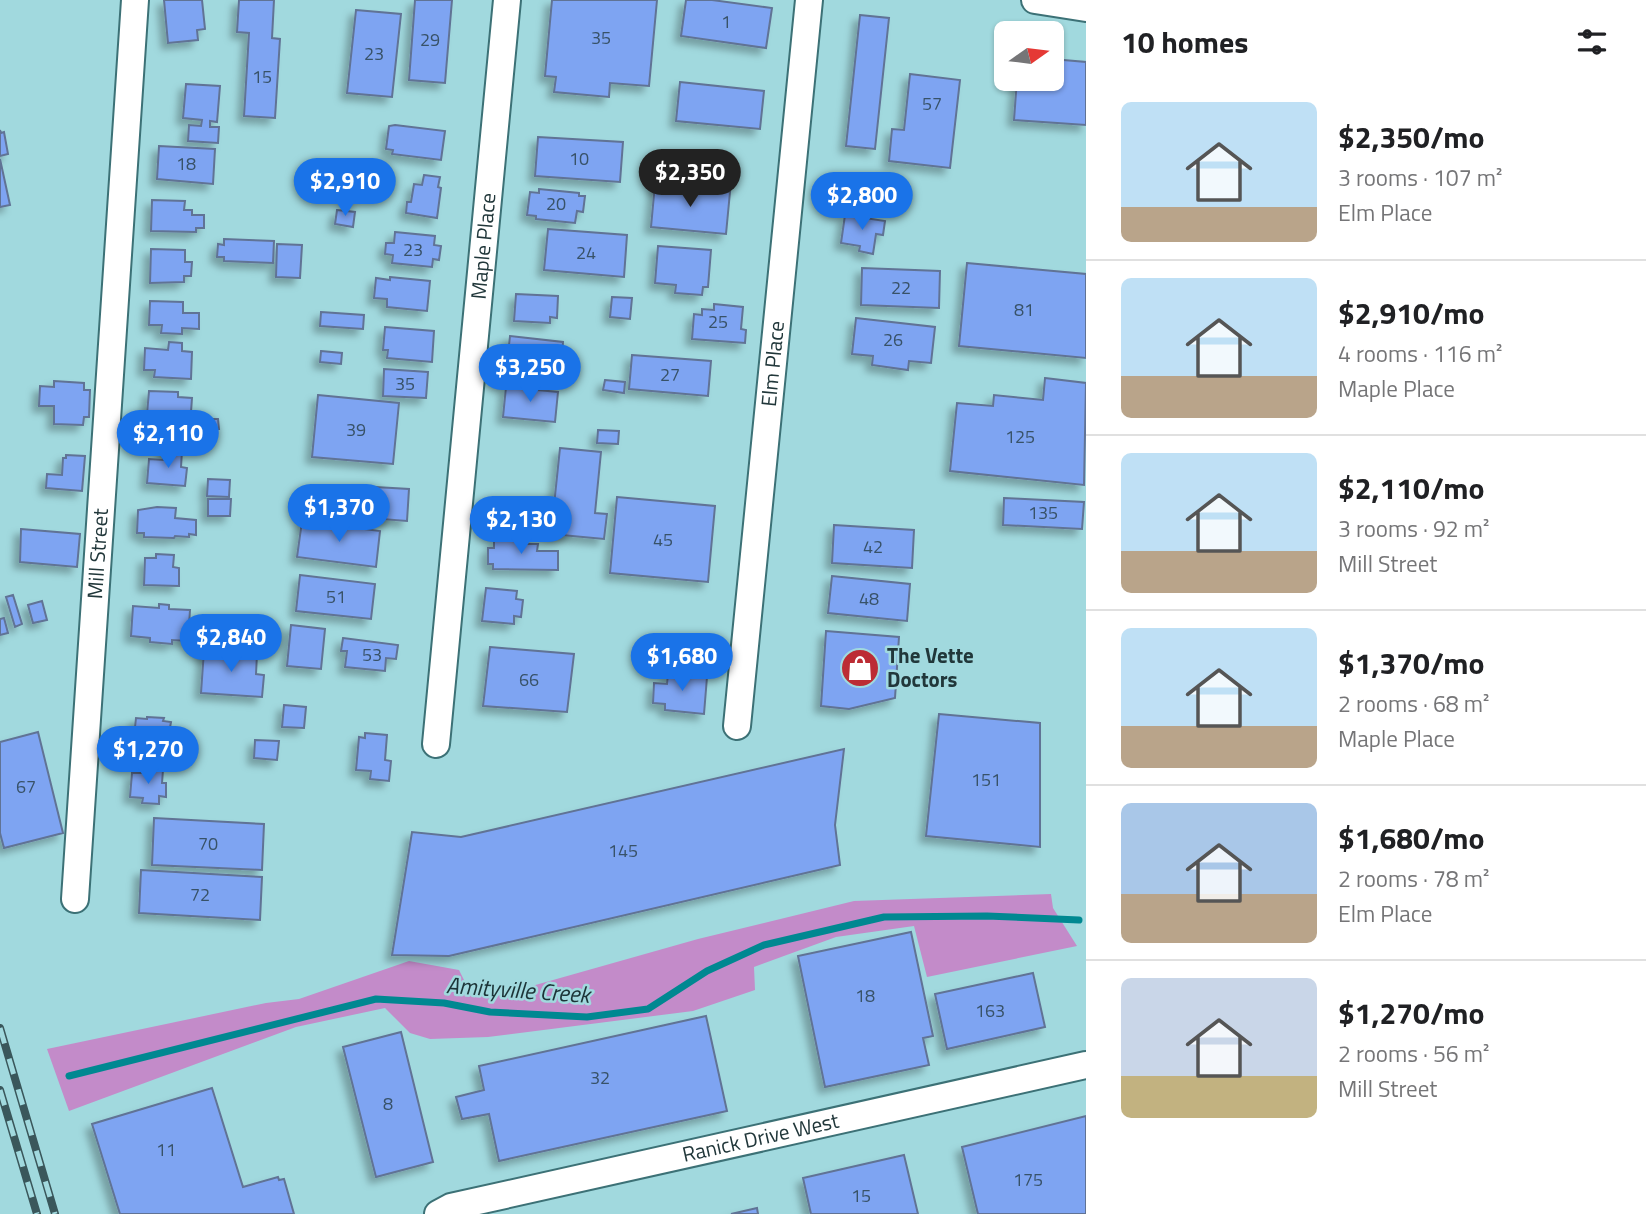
<!DOCTYPE html>
<html lang="en">
<head>
<meta charset="utf-8">
<style>
  :root { --surface:#fff; --page:#f6f6f6; --text:#202124; --muted:#757577; --line:#e0e0e0; --accent:#1a73e8 }
  body { margin:0; font-family:"Titillium Web",sans-serif; background:var(--page); color:var(--text); height:100vh; display:flex; flex-direction:column; font-size:26px; white-space:nowrap }
  * { box-sizing:border-box; margin:0 }
  p { font-size:23px; color:var(--muted) }
  .icon { flex:none; width:38px; height:38px; fill:none; stroke:currentColor; stroke-width:2; stroke-linecap:round; stroke-linejoin:round }
  .map { position:relative; flex:1; overflow:hidden }
  .sheet { display:flex; flex-direction:column; background:var(--surface); width:560px }
  .sheet>* { flex:none }
  .needle { width:46px; rotate:76deg }
  .fabs { position:absolute; left:994px; top:21px; display:grid; gap:14px }
  .fabs a { display:grid; place-items:center; width:70px; height:70px; border-radius:10px; background:var(--surface); box-shadow:0 2px 5px #0004; font-size:35px }
  .price { position:absolute; translate:-50% -60px; padding:0 16px; border-radius:24px; background:var(--accent); color:#fff; font-size:23px; line-height:46px; filter:drop-shadow(0 2px 4px #0008) }
  .price::after { content:''; position:absolute; left:50%; top:42px; width:21px; height:16px; margin-left:-10px; background:inherit; clip-path:polygon(0 0,100% 0,50% 100%) }
  .price.selected { background:#222; color:#fff }
  ul { padding:0; list-style:none }
  li { display:flex; align-items:center; gap:21px; height:175px; padding:0 35px }
  li+li { border-top:2px solid var(--line) }
  li span { display:grid; place-items:center; flex:none; width:196px; height:140px; border-radius:10px; color:#555 }
  li>.icon { margin-inline-start:auto }
  span .icon { width:84px; height:84px; fill:#fffc; stroke-width:1 }
  li b { font-size:30px }
  h2 { display:flex; justify-content:space-between; align-items:center; height:84px; padding:0 35px; font-size:30px }
  main { display:flex; flex:1; min-height:0 }
  .map>svg:first-child { display:block }
</style>
</head>
<body>
<main>
<div class="map">
<svg width="1086" height="1214" viewBox="0 0 1086 1214">
  <defs>
    <filter id="shadow"><feDropShadow dx="-6" dy="6" stdDeviation="3.5" flood-color="#0004"/></filter>
  </defs>
  <rect width="100%" height="100%" fill="#a1d9de"/>
  <path fill="#c38bc9" d="M 1051,894 L 1053,908 L 1077,946 L 927,977 L 914,926 L 836,937 L 754,967 L 755,990 L 693,1011 L 488,1037 L 430,1039 L 410,1033 L 385,1008 L 296,1027 L 69,1111 L 47,1049 L 266,1003 L 299,999 L 409,961 L 459,970 L 468,988 L 493,997 L 698,939 L 854,901 Z"/>
  <g fill="none" stroke-linecap="round" stroke-linejoin="round">
    <path stroke="#008891" stroke-width="7" d="M 69,1076 L 376,999 L 444,1003 L 490,1012 L 587,1017 L 648,1009 L 707,971 L 764,945 L 884,917 L 987,916 L 1079,920"/>
  </g>
  <path fill="#7ea4f2" stroke="#617395" stroke-width="2" filter="url(#shadow)" d="M 164,0 L 202,0 L 205,29 L 197,30 L 198,40 L 168,43 Z
    M 239,0 L 274,0 L 272,38 L 280,39 L 275,118 L 244,116 L 249,33 L 237,32 Z
    M 415,0 L 452,0 L 445,83 L 409,80 Z
    M 552,0 L 657,0 L 649,86 L 610,83 L 609,97 L 554,92 L 556,77 L 545,76 Z
    M 686,0 L 712,0 L 772,8 L 766,48 L 681,36 Z
    M 356,10 L 401,14 L 392,97 L 347,93 Z
    M 860,15 L 889,18 L 875,149 L 846,146 Z
    M 1052,59 L 1086,62 L 1086,125 L 1014,120 L 1017,79 L 1052,79 Z
    M 910,74 L 960,80 L 950,168 L 889,161 L 892,129 L 904,130 Z
    M 680,82 L 764,91 L 760,129 L 676,121 Z
    M 186,84 L 220,86 L 217,122 L 210,121 L 210,127 L 219,127 L 218,143 L 188,141 L 189,125 L 201,126 L 202,120 L 183,118 Z
    M 395,125 L 445,131 L 441,160 L 392,154 L 393,150 L 386,149 L 389,126 Z
    M 0,130 L 1,133 L 4,132 L 8,154 L 0,156 Z
    M 538,137 L 623,142 L 620,182 L 535,176 Z
    M 159,146 L 215,149 L 213,184 L 157,179 Z
    M 0,159 L 10,205 L 0,207 Z
    M 424,175 L 440,177 L 438,187 L 441,188 L 437,218 L 406,213 L 407,202 L 411,202 L 414,184 L 422,185 Z
    M 655,184 L 730,192 L 726,234 L 651,227 Z
    M 539,189 L 579,193 L 579,196 L 585,196 L 583,212 L 577,211 L 575,223 L 536,219 L 536,216 L 527,215 L 530,192 L 539,193 Z
    M 152,200 L 185,201 L 184,210 L 192,210 L 192,215 L 204,215 L 204,228 L 196,228 L 196,232 L 151,231 Z
    M 337,210 L 355,212 L 353,227 L 335,224 Z
    M 845,215 L 885,221 L 883,235 L 876,234 L 873,254 L 859,251 L 860,246 L 841,243 Z
    M 548,229 L 627,235 L 624,277 L 544,270 Z
    M 395,232 L 435,236 L 434,245 L 441,246 L 439,260 L 433,259 L 432,267 L 392,263 L 393,255 L 385,254 L 386,243 L 394,243 Z
    M 224,239 L 274,241 L 273,263 L 224,261 L 224,257 L 217,257 L 218,244 L 224,245 Z
    M 277,244 L 302,245 L 300,278 L 276,277 Z
    M 658,246 L 711,250 L 708,287 L 703,287 L 702,295 L 675,293 L 676,285 L 655,283 Z
    M 151,249 L 185,250 L 185,262 L 192,262 L 191,276 L 184,276 L 184,282 L 150,283 Z
    M 967,263 L 1086,274 L 1086,358 L 959,346 Z
    M 862,268 L 940,271 L 939,308 L 861,305 Z
    M 390,277 L 430,281 L 427,311 L 387,307 L 387,299 L 374,298 L 376,278 L 390,280 Z
    M 516,294 L 558,296 L 557,318 L 550,317 L 550,323 L 514,321 Z
    M 612,297 L 632,298 L 630,319 L 610,317 Z
    M 150,301 L 183,302 L 183,313 L 199,313 L 199,329 L 182,328 L 182,334 L 161,333 L 162,325 L 149,325 Z
    M 714,304 L 743,307 L 741,329 L 746,330 L 745,343 L 692,339 L 694,314 L 702,315 L 702,309 L 714,310 Z
    M 321,312 L 364,315 L 363,329 L 320,326 Z
    M 856,318 L 935,327 L 931,363 L 909,361 L 908,370 L 872,365 L 873,356 L 852,354 Z
    M 385,327 L 434,331 L 432,362 L 387,358 L 388,350 L 383,350 Z
    M 510,336 L 563,342 L 561,369 L 507,363 Z
    M 169,342 L 182,343 L 182,351 L 192,352 L 191,379 L 154,377 L 155,370 L 144,370 L 145,348 L 168,350 Z
    M 321,351 L 342,353 L 341,364 L 320,362 Z
    M 632,355 L 711,361 L 708,396 L 629,389 Z
    M 384,369 L 428,372 L 426,398 L 383,396 Z
    M 1045,378 L 1086,383 L 1084,485 L 950,471 L 957,403 L 993,406 L 994,395 L 1043,400 Z
    M 605,380 L 625,382 L 624,393 L 603,390 Z
    M 54,381 L 84,383 L 84,390 L 90,390 L 89,417 L 84,417 L 83,425 L 54,424 L 54,406 L 39,406 L 40,386 L 54,387 Z
    M 506,387 L 558,392 L 555,422 L 503,417 Z
    M 149,391 L 178,392 L 178,397 L 192,398 L 191,412 L 181,412 L 181,416 L 147,414 Z
    M 318,395 L 399,403 L 393,464 L 312,457 Z
    M 198,419 L 218,419 L 219,429 L 199,429 Z
    M 598,430 L 619,431 L 618,444 L 597,443 Z
    M 560,448 L 601,452 L 595,513 L 607,514 L 604,539 L 551,534 Z
    M 164,450 L 182,451 L 181,467 L 187,468 L 185,486 L 147,483 L 149,459 L 163,460 Z
    M 66,455 L 85,456 L 82,491 L 46,488 L 47,474 L 62,475 L 63,458 L 66,458 Z
    M 208,479 L 230,480 L 229,497 L 207,496 Z
    M 358,486 L 409,489 L 407,521 L 356,517 Z
    M 617,497 L 715,506 L 708,582 L 610,573 Z
    M 337,498 L 352,500 L 350,514 L 335,512 Z
    M 1004,498 L 1084,502 L 1082,529 L 1003,525 Z
    M 208,499 L 231,499 L 230,516 L 208,516 Z
    M 157,507 L 176,508 L 175,518 L 196,520 L 196,535 L 189,534 L 189,537 L 175,536 L 174,538 L 144,537 L 144,533 L 137,533 L 138,510 Z
    M 302,521 L 380,531 L 376,567 L 297,557 Z
    M 834,525 L 914,530 L 912,568 L 832,563 Z
    M 21,529 L 80,534 L 77,567 L 20,562 Z
    M 494,540 L 524,540 L 524,544 L 538,544 L 537,551 L 558,551 L 558,570 L 493,569 L 493,564 L 488,564 L 488,548 L 494,548 Z
    M 156,554 L 174,555 L 173,567 L 179,568 L 179,586 L 144,585 L 145,558 L 156,558 Z
    M 300,575 L 375,584 L 371,619 L 296,611 Z
    M 832,576 L 910,584 L 907,621 L 828,613 Z
    M 486,588 L 517,591 L 516,599 L 523,600 L 521,617 L 514,616 L 514,624 L 482,621 Z
    M 13,595 L 22,624 L 15,627 L 6,597 Z
    M 42,601 L 47,620 L 33,623 L 28,605 Z
    M 159,604 L 169,605 L 169,609 L 190,610 L 188,641 L 172,640 L 172,644 L 150,642 L 150,638 L 131,636 L 133,606 L 159,608 Z
    M 4,618 L 8,633 L 0,635 L 0,619 Z
    M 291,625 L 325,629 L 321,669 L 287,666 Z
    M 826,631 L 899,637 L 895,698 L 849,709 L 821,706 Z
    M 343,638 L 398,645 L 396,659 L 386,658 L 385,671 L 345,667 L 347,651 L 341,651 Z
    M 490,647 L 574,654 L 567,712 L 483,706 Z
    M 204,650 L 257,654 L 256,674 L 264,675 L 262,697 L 201,693 Z
    M 668,673 L 707,677 L 704,714 L 665,710 L 665,704 L 653,703 L 654,683 L 667,684 Z
    M 284,705 L 306,707 L 304,728 L 282,727 Z
    M 939,714 L 1040,723 L 1040,847 L 926,836 Z
    M 147,717 L 164,718 L 163,721 L 171,722 L 167,744 L 163,743 L 162,748 L 133,745 L 136,718 L 147,719 Z
    M 38,732 L 63,833 L 4,848 L 0,833 L 0,742 Z
    M 365,733 L 387,735 L 385,760 L 391,761 L 389,781 L 370,779 L 371,771 L 356,770 L 359,737 L 365,738 Z
    M 255,740 L 279,741 L 277,760 L 254,758 Z
    M 844,749 L 835,825 L 840,865 L 449,956 L 392,955 L 412,832 L 461,837 Z
    M 144,769 L 163,770 L 162,783 L 166,783 L 166,797 L 159,796 L 159,804 L 142,803 L 143,798 L 130,797 L 132,773 L 144,773 Z
    M 154,818 L 264,824 L 262,870 L 152,865 Z
    M 141,870 L 262,877 L 260,920 L 139,913 Z
    M 911,932 L 933,1036 L 923,1038 L 929,1065 L 825,1087 L 798,956 Z
    M 1033,973 L 1045,1027 L 947,1049 L 935,994 Z
    M 706,1016 L 727,1111 L 499,1161 L 489,1114 L 462,1119 L 456,1097 L 484,1090 L 479,1066 Z
    M 401,1032 L 433,1162 L 376,1177 L 343,1047 Z
    M 212,1088 L 243,1187 L 278,1177 L 279,1180 L 284,1179 L 294,1214 L 120,1214 L 92,1124 Z
    M 1086,1116 L 1086,1214 L 978,1214 L 962,1147 Z
    M 904,1155 L 918,1214 L 811,1214 L 803,1178 Z
    M 757,1208 L 758,1214 L 731,1214 Z"/>
  <g fill="none" stroke-linecap="round" stroke-linejoin="round">
    <defs>
      <g id="minor">
        <path d="M 1035,0 L 1086,8"/>
        <path id="s1" d="M 737,726 L 809,0"/>
        <path id="s2" d="M 436,744 L 507,0"/>
        <path id="s3" d="M 75,899 L 135,0"/>
        <path id="s4" d="M 438,1214 L 451,1207 L 1086,1065"/>
      </g>
    </defs>
    <use href="#minor" stroke="#3c7176" stroke-width="30"/>
    <use href="#minor" stroke="#fff" stroke-width="26"/>
    <defs>
      <path id="rail" d="M 0,1028 L 55,1214
        M 0,1090 L 37,1214"/>
    </defs>
    <use href="#rail" stroke="#3a575b" stroke-width="8"/>
    <use href="#rail" stroke="#a1d9de" stroke-width="5" stroke-dasharray="16" stroke-linecap="butt"/>
  </g>
  <defs>
    <symbol id="shop-disc" viewBox="-11 -11 22 22"><circle r="9.5" fill="#bc2c34" stroke="#a1d9de"/><path d="M-5-2.5h2.3a2.7 3.5 0 0 1 5.4 0H5L5.5 6h-11ZM-1.5-2.5h3a1.5 2.3 0 0 0-3 0Z" fill="#fff"/></symbol>
  </defs>
  <g fill-rule="evenodd">
    <use href="#shop-disc" x="838" y="646" width="44" height="44"/>
  </g>
  <g text-anchor="middle" stroke-width="5" stroke-linejoin="round" paint-order="stroke">
    <g font-size="18" fill="#385268">
      <text x="726" y="28">1</text>
      <text x="601" y="44">35</text>
      <text x="430" y="46">29</text>
      <text x="374" y="60">23</text>
      <text x="262" y="83">15</text>
      <text x="932" y="110">57</text>
      <text x="579" y="165">10</text>
      <text x="186" y="170">18</text>
      <text x="556" y="210">20</text>
      <text x="413" y="256">23</text>
      <text x="586" y="259">24</text>
      <text x="901" y="294">22</text>
      <text x="1024" y="316">81</text>
      <text x="718" y="328">25</text>
      <text x="893" y="346">26</text>
      <text x="670" y="381">27</text>
      <text x="405" y="390">35</text>
      <text x="356" y="436">39</text>
      <text x="1020" y="443">125</text>
      <text x="1043" y="519">135</text>
      <text x="663" y="546">45</text>
      <text x="873" y="553">42</text>
      <text x="336" y="603">51</text>
      <text x="869" y="605">48</text>
      <text x="372" y="661">53</text>
      <text x="529" y="686">66</text>
      <text x="986" y="786">151</text>
      <text x="26" y="793">67</text>
      <text x="208" y="850">70</text>
      <text x="623" y="857">145</text>
      <text x="200" y="901">72</text>
      <text x="865" y="1002">18</text>
      <text x="990" y="1017">163</text>
      <text x="600" y="1084">32</text>
      <text x="388" y="1110">8</text>
      <text x="166" y="1156">11</text>
      <text x="1028" y="1186">175</text>
      <text x="861" y="1202">15</text>
    </g>
    <g font-size="21" fill="#21373a" stroke="#a1d9de">
      <text dy="7" stroke="none"><textPath href="#s2" startOffset="500">Maple Place</textPath></text>
      <text dy="7" stroke="none"><textPath href="#s1" startOffset="364">Elm Place</textPath></text>
      <text dy="7" stroke="none"><textPath href="#s3" startOffset="346">Mill Street</textPath></text>
      <text dy="7" stroke="none"><textPath href="#s4" startOffset="332">Ranick Drive West</textPath></text>
    </g>
    <g font-size="21" font-weight="bold" fill="#21373a" stroke="#a1d9de" text-anchor="start">
      <text x="887" y="663">The Vette<tspan x="887" dy="24">Doctors</tspan></text>
    </g>
    <g font-size="23" font-style="italic" fill="#1c3437" stroke="#a1d9de">
      <text transform="translate(518 990) rotate(4)" y="8">Amityville Creek</text>
    </g>
  </g>
</svg>
<div class="fabs">
<a><svg class="needle" viewBox="-14 -14 28 28"><path d="M0-13l5 13h-10z" fill="#e53935"/><path d="M0 13l5-13h-10z" fill="#757577"/></svg></a>
</div>
<b class="price selected" style="left:690px;top:209px">$2,350</b>
<b class="price" style="left:345px;top:218px">$2,910</b>
<b class="price" style="left:862px;top:232px">$2,800</b>
<b class="price" style="left:530px;top:404px">$3,250</b>
<b class="price" style="left:168px;top:470px">$2,110</b>
<b class="price" style="left:339px;top:544px">$1,370</b>
<b class="price" style="left:521px;top:556px">$2,130</b>
<b class="price" style="left:231px;top:674px">$2,840</b>
<b class="price" style="left:682px;top:693px">$1,680</b>
<b class="price" style="left:148px;top:786px">$1,270</b>
</div>
<section class="sheet">
<h2>10 homes<svg class="icon" aria-label="filters" viewBox="0 0 24 24"><path d="M4 7h16M4 17h16"/><circle cx="9" cy="7" r="2"/><circle cx="15" cy="17" r="2"/></svg></h2>
<ul>
<li><span style="background:linear-gradient(#bfe0f5 75%,#b9a48a 0)"><svg class="icon" aria-label="home" viewBox="0 0 24 24"><path d="M3 11l9-7 9 7M6 9v11h12V9"/></svg></span><div><b>$2,350/mo</b><p>3 rooms · 107 m²</p><p>Elm Place</p></div></li>
<li><span style="background:linear-gradient(#bfe0f5 70%,#b9a48a 0)"><svg class="icon" aria-label="home" viewBox="0 0 24 24"><path d="M3 11l9-7 9 7M6 9v11h12V9"/></svg></span><div><b>$2,910/mo</b><p>4 rooms · 116 m²</p><p>Maple Place</p></div></li>
<li><span style="background:linear-gradient(#bfe0f5 70%,#b9a48a 0)"><svg class="icon" aria-label="home" viewBox="0 0 24 24"><path d="M3 11l9-7 9 7M6 9v11h12V9"/></svg></span><div><b>$2,110/mo</b><p>3 rooms · 92 m²</p><p>Mill Street</p></div></li>
<li><span style="background:linear-gradient(#bfe0f5 70%,#b9a48a 0)"><svg class="icon" aria-label="home" viewBox="0 0 24 24"><path d="M3 11l9-7 9 7M6 9v11h12V9"/></svg></span><div><b>$1,370/mo</b><p>2 rooms · 68 m²</p><p>Maple Place</p></div></li>
<li><span style="background:linear-gradient(#a9c7e8 65%,#b9a48a 0)"><svg class="icon" aria-label="home" viewBox="0 0 24 24"><path d="M3 11l9-7 9 7M6 9v11h12V9"/></svg></span><div><b>$1,680/mo</b><p>2 rooms · 78 m²</p><p>Elm Place</p></div></li>
<li><span style="background:linear-gradient(#c9d6e8 70%,#c2b280 0)"><svg class="icon" aria-label="home" viewBox="0 0 24 24"><path d="M3 11l9-7 9 7M6 9v11h12V9"/></svg></span><div><b>$1,270/mo</b><p>2 rooms · 56 m²</p><p>Mill Street</p></div></li>
</ul>
</section>
</main>
</body>
</html>
